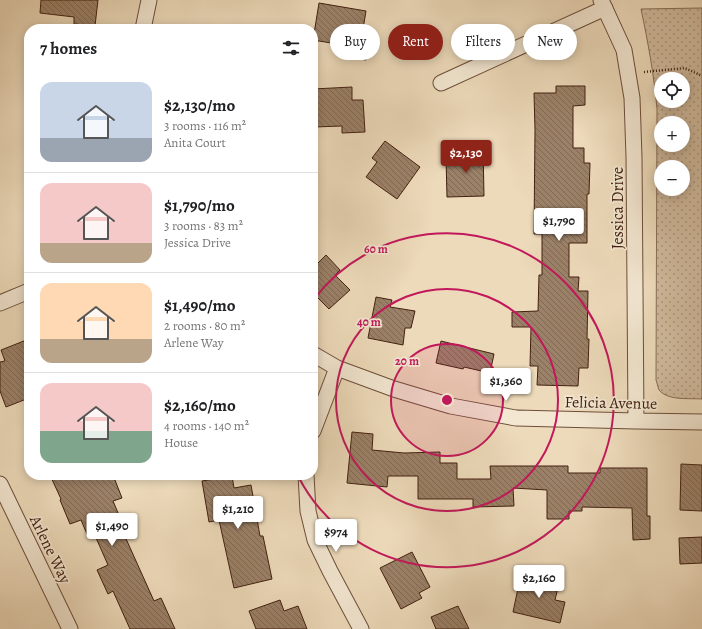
<!DOCTYPE html>
<html lang="en">
<head>
<meta charset="utf-8">
<style>
  :root { --surface:#fff; --page:#f6f6f6; --text:#202124; --muted:#757577; --line:#e0e0e0; --accent:#8f2418 }
  body { margin:0; font-family:Alegreya,serif; background:var(--page); color:var(--text); height:100vh; display:flex; flex-direction:column; font-size:15px; white-space:nowrap }
  * { box-sizing:border-box; margin:0 }
  p { font-size:13px; color:var(--muted) }
  .icon { flex:none; width:22px; height:22px; fill:none; stroke:currentColor; stroke-width:2; stroke-linecap:round; stroke-linejoin:round }
  .map { position:relative; flex:1; overflow:hidden }
  .sheet { position:absolute; left:24px; top:24px; width:294px; height:456px; display:flex; flex-direction:column; background:var(--surface); border-radius:16px; box-shadow:0 2px 10px #0003 }
  .sheet>* { flex:none }
  .top-card { position:absolute; left:330px; top:24px; width:312px; height:36px; display:flex; gap:8px }
  .buttons { position:absolute; left:654px; top:72px; display:grid; gap:8px }
  .buttons a { display:grid; place-items:center; width:36px; height:36px; border-radius:50%; background:var(--surface); box-shadow:0 2px 10px #0003; font-size:20px }
  .price { position:absolute; translate:-50% -34px; padding:0 9px; border-radius:4px; background:#fff; color:#222; font-size:13px; line-height:26px; filter:drop-shadow(0 1px 2px #0008) }
  .price::after { content:''; position:absolute; left:50%; top:24px; width:12px; height:9px; margin-left:-6px; background:inherit; clip-path:polygon(0 0,100% 0,50% 100%) }
  .price.on { background:var(--accent); color:#fff }
  ul { padding:0; list-style:none }
  li { display:flex; align-items:center; gap:12px; height:100px; padding:0 16px }
  li+li { border-top:1px solid var(--line) }
  li span { display:grid; place-items:center; flex:none; width:112px; height:80px; border-radius:12px; color:#555 }
  li>.icon { margin-inline-start:auto }
  span .icon { width:48px; height:48px; fill:#fffc; stroke-width:1 }
  li b { font-size:17px }
  h2 { display:flex; justify-content:space-between; align-items:center; height:48px; padding:0 16px; font-size:17px }
  .chip { padding:0 14px; border-radius:18px; background:var(--surface); box-shadow:0 2px 10px #0003; font-size:14px; line-height:36px }
  .chip.on { background:var(--accent); color:#fff }
  .map>svg:first-child { display:block }
</style>
</head>
<body>
<div class="map">
<svg width="702" height="629" viewBox="0 0 702 629">
  <defs>
    <pattern id="park-dots" width="8" height="8" patternUnits="userSpaceOnUse"><rect width="8" height="8" fill="#d0ba9d"/><path d="M2 2h.1M6 6h.1" fill="none" stroke="#aa977f" stroke-width="1.8" stroke-linecap="round"/></pattern>
    <pattern id="building-back-hatch" width="6" height="6" patternUnits="userSpaceOnUse"><rect width="6" height="6" fill="#9b8168"/><path d="M-1 5l2 2M0 0l6 6M5-1l2 2" fill="none" stroke="#806954"/></pattern>
  </defs>
  <rect width="100%" height="100%" fill="#eddaba"/>
  <filter id="stains"><feTurbulence type="fractalNoise" baseFrequency=".005" numOctaves="4"/><feColorMatrix values="0 0 0 0 .2 0 0 0 0 .09 0 0 0 0 .02 0 0 0 .5 -.17"/></filter>
  <radialGradient id="worn" r=".72"><stop offset=".6" stop-color="#630" stop-opacity="0"/><stop offset="1" stop-color="#630" stop-opacity=".3"/></radialGradient>
  <path fill="url(#park-dots)" stroke="#896d56" fill-rule="evenodd" d="M 702,8 L 702,399 C 689,398 668,401 659,390 C 658,387 657,383 656,380 L 657,109 C 654,75 648,42 641,9 ZM 661,79 L 683,79 L 683,101 L 661,101 ZM 661,123 L 683,123 L 683,145 L 661,145 ZM 661,167 L 683,167 L 683,189 L 661,189 Z"/>
  <path fill="url(#building-back-hatch)" stroke="#422010" d="M 41,0 L 98,0 L 95,26 L 74,24 L 74,17 L 40,13 Z
    M 319,3 L 366,11 L 363,29 L 371,30 L 366,60 L 341,56 L 343,45 L 313,40 Z
    M 556,86 L 585,86 L 585,105 L 573,106 L 573,148 L 584,148 L 584,163 L 590,163 L 589,194 L 587,194 L 587,243 L 569,243 L 569,277 L 579,277 L 578,291 L 588,291 L 587,339 L 589,339 L 588,368 L 579,368 L 578,386 L 537,385 L 538,366 L 530,366 L 531,327 L 512,327 L 512,312 L 538,311 L 539,275 L 542,275 L 542,234 L 534,234 L 535,130 L 534,93 L 556,93 Z
    M 352,87 L 352,100 L 363,100 L 365,132 L 342,133 L 342,126 L 314,127 L 313,89 Z
    M 385,141 L 420,167 L 397,199 L 366,177 L 377,162 L 372,158 Z
    M 483,148 L 484,196 L 447,197 L 446,158 L 463,157 L 463,149 Z
    M 326,255 L 340,270 L 335,275 L 350,290 L 329,309 L 313,293 L 313,268 Z
    M 376,297 L 392,300 L 390,307 L 415,311 L 411,328 L 405,328 L 403,345 L 368,338 Z
    M 29,339 L 29,398 L 6,407 L 0,391 L 0,362 L 5,361 L 1,350 Z
    M 441,341 L 494,354 L 490,373 L 464,367 L 463,369 L 436,363 Z
    M 352,432 L 373,434 L 372,450 L 404,453 L 440,452 L 440,463 L 457,463 L 457,479 L 491,479 L 490,466 L 568,466 L 568,473 L 600,473 L 600,468 L 647,468 L 647,516 L 650,516 L 650,539 L 633,540 L 632,508 L 582,507 L 582,511 L 569,511 L 569,519 L 547,519 L 547,490 L 513,488 L 514,506 L 473,507 L 473,499 L 418,499 L 418,476 L 388,476 L 387,487 L 347,483 Z
    M 681,464 L 702,465 L 702,511 L 680,510 Z
    M 50,475 L 113,475 L 122,498 L 113,501 L 121,520 L 118,521 L 154,601 L 161,598 L 175,629 L 130,629 L 113,591 L 108,594 L 97,570 L 108,565 L 93,531 L 87,534 L 81,520 L 70,524 L 60,500 L 61,499 Z
    M 232,476 L 234,488 L 251,485 L 260,536 L 263,536 L 272,579 L 234,588 L 219,520 L 209,522 L 202,481 Z
    M 702,537 L 702,563 L 680,564 L 679,538 Z
    M 412,552 L 430,587 L 419,593 L 422,598 L 401,609 L 380,568 Z
    M 521,574 L 559,583 L 555,600 L 565,602 L 560,623 L 513,612 Z
    M 280,600 L 284,611 L 298,606 L 307,629 L 256,629 L 249,611 Z
    M 458,606 L 469,629 L 436,629 L 431,617 Z"/>
  <g fill="none" stroke-linecap="round" stroke-linejoin="round">
    <defs>
      <path id="minor" d="M 601,0 L 624,50 L 632,98 L 634,157 L 636,421
        M 143,29 L 149,0
        M 441,83 L 605,8
        M 0,303 L 29,291
        M 313,354 L 337,368 L 394,389 L 451,406 L 516,418 L 636,421 L 702,422
        M 313,431 L 337,368
        M 306,475 L 308,511 L 315,540 L 330,571 L 361,629
        M 0,484 L 70,629"/>
    </defs>
    <use href="#minor" stroke="#6d4e3a" stroke-width="17"/>
    <path stroke="#422010" stroke-width="2.5" stroke-dasharray="1 2" stroke-linecap="butt" d="M 644,72 L 685,68 L 702,76"/>
    <use href="#minor" stroke="#f3e7d2" stroke-width="15"/>
  </g>
  <circle cx="447" cy="400" r="56" fill="#c2185b" fill-opacity=".12"/>
  <g fill="none" stroke="#c2185b" stroke-width="2">
    <circle cx="447" cy="400" r="56"/>
    <circle cx="447" cy="400" r="111"/>
    <path d="M314 299A167 167 0 1 1 298 476"/>
  </g>
  <g text-anchor="middle" stroke-width="3.5" stroke-linejoin="round" paint-order="stroke">
    <g font-size="16" fill="#422010" stroke="#f3e7d2">
      <text transform="translate(617 208) rotate(-90)" y="6">Jessica Drive</text>
      <text transform="translate(611 402) rotate(1)" y="6">Felicia Avenue</text>
      <text transform="translate(51 549) rotate(64)" y="6">Arlene Way</text>
    </g>
  </g>
  <circle cx="447" cy="400" r="6" fill="#c2185b" stroke="#f3e7d2" stroke-width="2"/>
  <g font-size="12" text-anchor="middle" font-weight="bold" fill="#c2185b" stroke="#f3e7d2" stroke-width="3.5" stroke-linejoin="round" paint-order="stroke">
    <text x="376" y="253">60 m</text>
    <text x="369" y="326">40 m</text>
    <text x="407" y="365">20 m</text>
  </g>
  <rect width="100%" height="100%" filter="url(#stains)"/>
  <rect width="100%" height="100%" fill="url(#worn)"/>
</svg>
<div class="buttons">
<a><svg class="icon" aria-label="locate" viewBox="0 0 24 24"><circle cx="12" cy="12" r="6"/><path d="M12 2v4M12 18v4M2 12h4M18 12h4"/></svg></a>
<a>+</a>
<a>−</a>
</div>
<b class="price on" style="left:466px;top:174px">$2,130</b>
<b class="price" style="left:559px;top:242px">$1,790</b>
<b class="price" style="left:506px;top:402px">$1,360</b>
<b class="price" style="left:238px;top:530px">$1,210</b>
<b class="price" style="left:112px;top:547px">$1,490</b>
<b class="price" style="left:336px;top:553px">$974</b>
<b class="price" style="left:539px;top:599px">$2,160</b>
<div class="top-card">
<a class="chip">Buy</a>
<a class="chip on">Rent</a>
<a class="chip">Filters</a>
<a class="chip">New</a>
</div>
<section class="sheet">
<h2>7 homes<svg class="icon" aria-label="filters" viewBox="0 0 24 24"><path d="M4 7h16M4 17h16"/><circle cx="9" cy="7" r="2"/><circle cx="15" cy="17" r="2"/></svg></h2>
<ul>
<li><span style="background:linear-gradient(#c9d6e8 70%,#9aa5b1 0)"><svg class="icon" aria-label="home" viewBox="0 0 24 24"><path d="M3 11l9-7 9 7M6 9v11h12V9"/></svg></span><div><b>$2,130/mo</b><p>3 rooms · 116 m²</p><p>Anita Court</p></div></li>
<li><span style="background:linear-gradient(#f6c9c9 75%,#b9a48a 0)"><svg class="icon" aria-label="home" viewBox="0 0 24 24"><path d="M3 11l9-7 9 7M6 9v11h12V9"/></svg></span><div><b>$1,790/mo</b><p>3 rooms · 83 m²</p><p>Jessica Drive</p></div></li>
<li><span style="background:linear-gradient(#ffd9b3 70%,#b9a48a 0)"><svg class="icon" aria-label="home" viewBox="0 0 24 24"><path d="M3 11l9-7 9 7M6 9v11h12V9"/></svg></span><div><b>$1,490/mo</b><p>2 rooms · 80 m²</p><p>Arlene Way</p></div></li>
<li><span style="background:linear-gradient(#f6c9c9 60%,#7fa58c 0)"><svg class="icon" aria-label="home" viewBox="0 0 24 24"><path d="M3 11l9-7 9 7M6 9v11h12V9"/></svg></span><div><b>$2,160/mo</b><p>4 rooms · 140 m²</p><p>House</p></div></li>
</ul>
</section>
</div>
</body>
</html>
